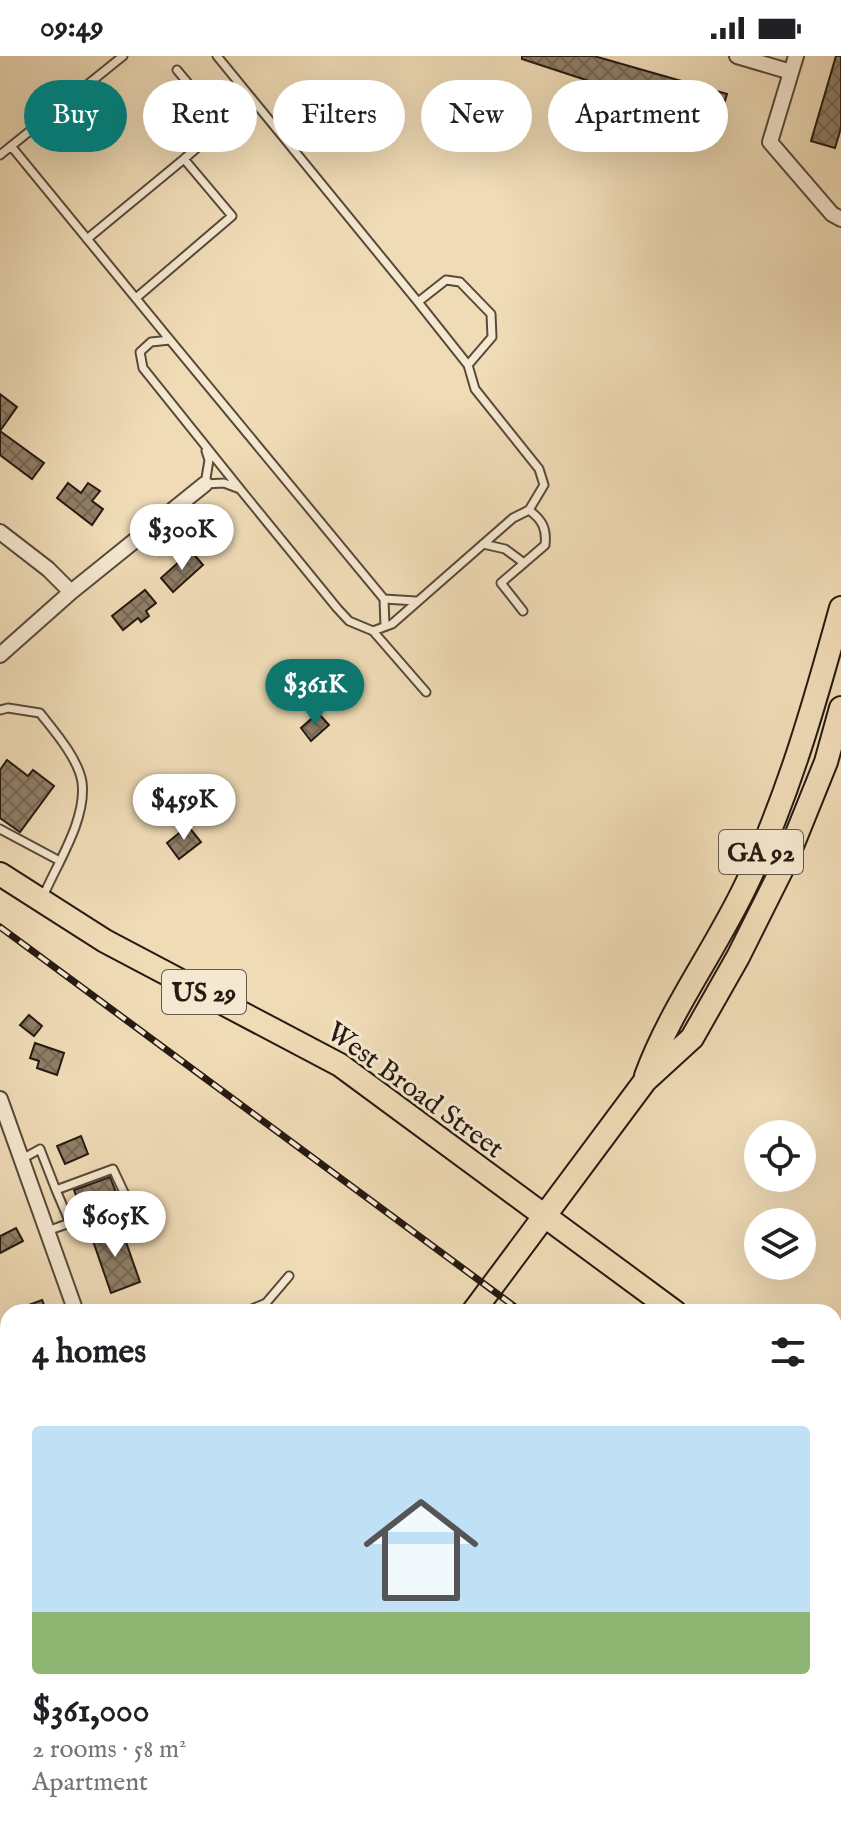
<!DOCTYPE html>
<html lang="en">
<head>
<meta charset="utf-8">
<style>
  :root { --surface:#fff; --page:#f2f2f2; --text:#202124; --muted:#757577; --line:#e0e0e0; --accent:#0f766e }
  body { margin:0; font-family:"IM FELL English",serif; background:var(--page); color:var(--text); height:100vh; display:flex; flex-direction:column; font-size:30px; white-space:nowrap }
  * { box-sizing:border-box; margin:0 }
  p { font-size:26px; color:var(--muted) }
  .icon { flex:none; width:44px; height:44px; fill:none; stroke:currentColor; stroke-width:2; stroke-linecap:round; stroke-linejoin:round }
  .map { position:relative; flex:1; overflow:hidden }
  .drawer { position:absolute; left:0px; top:1248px; width:842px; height:538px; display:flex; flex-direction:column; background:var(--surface); border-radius:24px 24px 0 0; box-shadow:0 8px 32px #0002 }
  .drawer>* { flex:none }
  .guide { position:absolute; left:24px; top:24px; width:794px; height:72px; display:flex; gap:16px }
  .tools { position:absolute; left:744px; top:1064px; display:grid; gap:16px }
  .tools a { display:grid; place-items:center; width:72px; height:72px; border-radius:50%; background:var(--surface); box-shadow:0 8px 32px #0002; font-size:40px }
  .price { position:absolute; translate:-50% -68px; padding:0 18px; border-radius:28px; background:#fff; color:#222; font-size:26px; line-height:52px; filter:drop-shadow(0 2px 4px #0008) }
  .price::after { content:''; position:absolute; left:50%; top:48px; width:24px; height:18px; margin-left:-12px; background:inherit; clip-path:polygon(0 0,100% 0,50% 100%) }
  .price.selected { background:var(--accent); color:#fff }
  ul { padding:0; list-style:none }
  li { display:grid; align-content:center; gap:16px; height:424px; padding:0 32px }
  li+li { border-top:2px solid var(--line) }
  li span { display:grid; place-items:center; height:248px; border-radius:8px; color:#555 }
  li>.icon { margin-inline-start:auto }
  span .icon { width:144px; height:144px; fill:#fffc; stroke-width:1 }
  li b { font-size:34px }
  h2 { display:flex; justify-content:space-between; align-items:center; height:96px; padding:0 32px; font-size:34px }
  .tag { padding:0 28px; border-radius:36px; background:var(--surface); box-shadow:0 8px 32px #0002; font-size:28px; line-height:72px }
  .tag.selected { background:var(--accent); color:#fff }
  .status { display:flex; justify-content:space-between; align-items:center; height:56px; padding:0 40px; background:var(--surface); direction:ltr }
  .status svg { height:22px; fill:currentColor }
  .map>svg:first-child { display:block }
</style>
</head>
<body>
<div class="status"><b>09:49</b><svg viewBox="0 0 49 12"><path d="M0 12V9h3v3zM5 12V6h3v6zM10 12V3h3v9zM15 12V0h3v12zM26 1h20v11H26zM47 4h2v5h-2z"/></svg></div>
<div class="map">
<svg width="841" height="1785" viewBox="0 0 841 1785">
  <defs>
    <pattern id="building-cross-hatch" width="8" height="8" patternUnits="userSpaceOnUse" patternTransform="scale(2)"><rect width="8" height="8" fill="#8f7e67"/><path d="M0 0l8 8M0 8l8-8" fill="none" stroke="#756653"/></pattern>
  </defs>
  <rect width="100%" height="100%" fill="#efdbb6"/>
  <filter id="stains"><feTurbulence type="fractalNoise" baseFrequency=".0025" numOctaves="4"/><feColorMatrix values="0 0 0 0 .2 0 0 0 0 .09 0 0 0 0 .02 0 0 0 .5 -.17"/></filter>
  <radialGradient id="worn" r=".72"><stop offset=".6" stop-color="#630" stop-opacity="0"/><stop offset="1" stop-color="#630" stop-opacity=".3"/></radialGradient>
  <path fill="url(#building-cross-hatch)" stroke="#261a11" stroke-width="2" d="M 522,0 L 594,0 L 727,38 L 720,62 L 589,25 L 522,3 Z
    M 836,0 L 841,0 L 841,72 L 835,92 L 811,85 Z
    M 0,338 L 17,351 L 0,375 L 44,407 L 32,423 L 0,399 Z
    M 68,427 L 81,437 L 88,427 L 100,435 L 92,445 L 103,453 L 92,469 L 57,442 Z
    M 191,495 L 203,509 L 173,536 L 161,522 Z
    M 145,534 L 156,547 L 146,555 L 149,560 L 141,566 L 138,562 L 123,574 L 112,560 Z
    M 318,657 L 329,669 L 311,685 L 301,672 Z
    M 7,704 L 28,720 L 33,714 L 54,730 L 20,776 L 0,762 L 0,714 Z
    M 188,770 L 201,786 L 179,803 L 167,787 Z
    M 29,959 L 42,970 L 34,980 L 20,969 Z
    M 35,987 L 64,997 L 57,1019 L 37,1012 L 39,1005 L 30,1002 Z
    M 81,1080 L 88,1098 L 65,1108 L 57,1090 Z
    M 110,1121 L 119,1144 L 82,1156 L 74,1134 Z
    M 120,1169 L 140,1226 L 111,1237 L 91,1179 Z
    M 16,1172 L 23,1185 L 0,1197 L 0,1180 Z
    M 42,1244 L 47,1256 L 14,1256 L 13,1255 Z"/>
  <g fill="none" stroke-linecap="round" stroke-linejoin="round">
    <defs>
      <path id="service" d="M 217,0 L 418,246 L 446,224 L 460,226 L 491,258 L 492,281 L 468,309 L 475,333 L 539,413 L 544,429 L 529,454
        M 177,14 L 223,69 L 184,103
        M 11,90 L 170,284
        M 0,99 L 123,0
        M 87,183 L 184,103 L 232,160 L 136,242
        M 418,246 L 468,309
        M 206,395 L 209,404 L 205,428 L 224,427 L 240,433 L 337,552 L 349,565 L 373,575 L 426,636
        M 240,433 L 143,312 L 140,296 L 151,286 L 170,284 L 384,543 L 385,570
        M 483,488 L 505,493 L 524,507
        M 384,543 L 416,545
        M 373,575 L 392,568 L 513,462 L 529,454 C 542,464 547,472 545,489 L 501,527 L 523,555
        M 0,654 L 8,652 L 40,657 C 54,675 78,702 82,726 C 87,764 56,809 42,843
        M 0,773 L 58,804
        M 22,1103 L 40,1093 L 56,1134
        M 47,1175 L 70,1167 L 56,1134 L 113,1113 L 129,1147 L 70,1167
        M 245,1256 L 266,1247 L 289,1220
        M 0,1567 L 8,1564
        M 0,1655 L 8,1651
        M 397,1785 L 404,1778"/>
      <path id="minor" d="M 737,0 L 791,16
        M 796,0 L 770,86 L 832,158 L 841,163
        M 0,476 L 48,513 L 71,536
        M 0,599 L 71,536 L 205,428
        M 0,1043 L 76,1256
        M 0,1492 L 8,1488
        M 834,1544 L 841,1549
        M 834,1768 L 841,1766
        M 264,1778 L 266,1785
        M 796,1785 L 811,1778"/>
      <path id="primary" d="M 0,818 L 105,885 L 340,1009 L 675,1256
        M 646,1020 C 671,952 716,893 747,827 C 789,738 815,646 841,552
        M 473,1256 L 645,1025 L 692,982 L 738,901 L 786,805 L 826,706 L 841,652
        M 834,1381 L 841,1387
        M 90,1785 L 95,1778"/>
    </defs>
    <use href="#service" stroke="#584a3a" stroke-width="11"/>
    <use href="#minor" stroke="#584a3a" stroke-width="18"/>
    <use href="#primary" stroke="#261a11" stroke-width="26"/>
    <use href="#service" stroke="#f5e8d0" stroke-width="7"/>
    <use href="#minor" stroke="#f5e8d0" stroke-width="14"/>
    <use href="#primary" stroke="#efdbb6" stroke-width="22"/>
    <defs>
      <path id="rail" d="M 0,871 L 522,1256
        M 834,1488 L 841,1494"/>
    </defs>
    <use href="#rail" stroke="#261a11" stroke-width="7"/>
    <use href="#rail" stroke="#f5e8d0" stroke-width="4" stroke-dasharray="12" stroke-linecap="butt"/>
  </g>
  <g text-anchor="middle" stroke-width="6" stroke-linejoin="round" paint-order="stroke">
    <g fill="#f5e8d0" stroke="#64584a" stroke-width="2">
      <rect x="719" y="774" width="84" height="44" rx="6"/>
      <rect x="162" y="914" width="84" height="44" rx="6"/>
    </g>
    <g font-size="26" font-weight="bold" fill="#261a11">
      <text x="761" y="805">GA 92</text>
      <text x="204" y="945">US 29</text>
    </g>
    <g font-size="28" fill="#261a11" stroke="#f5e8d0">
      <text transform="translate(416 1033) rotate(36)" y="10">West Broad Street</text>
    </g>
  </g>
  <rect width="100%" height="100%" filter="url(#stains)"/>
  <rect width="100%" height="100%" fill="url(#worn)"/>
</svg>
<div class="tools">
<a><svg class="icon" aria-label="locate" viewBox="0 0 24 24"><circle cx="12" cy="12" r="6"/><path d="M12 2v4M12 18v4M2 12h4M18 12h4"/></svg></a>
<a><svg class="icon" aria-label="layers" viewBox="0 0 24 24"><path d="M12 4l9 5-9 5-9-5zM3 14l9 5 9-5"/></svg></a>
</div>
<b class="price" style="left:182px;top:516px">$300K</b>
<b class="price selected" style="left:315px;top:671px">$361K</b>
<b class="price" style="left:184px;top:786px">$459K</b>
<b class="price" style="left:115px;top:1203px">$605K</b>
<div class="guide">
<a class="tag selected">Buy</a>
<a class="tag">Rent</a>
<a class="tag">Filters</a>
<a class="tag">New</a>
<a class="tag">Apartment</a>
</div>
<section class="drawer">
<h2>4 homes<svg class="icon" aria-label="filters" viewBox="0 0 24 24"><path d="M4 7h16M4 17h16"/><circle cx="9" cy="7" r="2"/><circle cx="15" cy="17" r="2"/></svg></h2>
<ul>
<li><span style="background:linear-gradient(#bfe0f5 75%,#8fb573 0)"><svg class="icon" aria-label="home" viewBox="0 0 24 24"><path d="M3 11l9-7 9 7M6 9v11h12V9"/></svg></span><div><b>$361,000</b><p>2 rooms · 58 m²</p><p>Apartment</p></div></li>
</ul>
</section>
</div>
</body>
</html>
